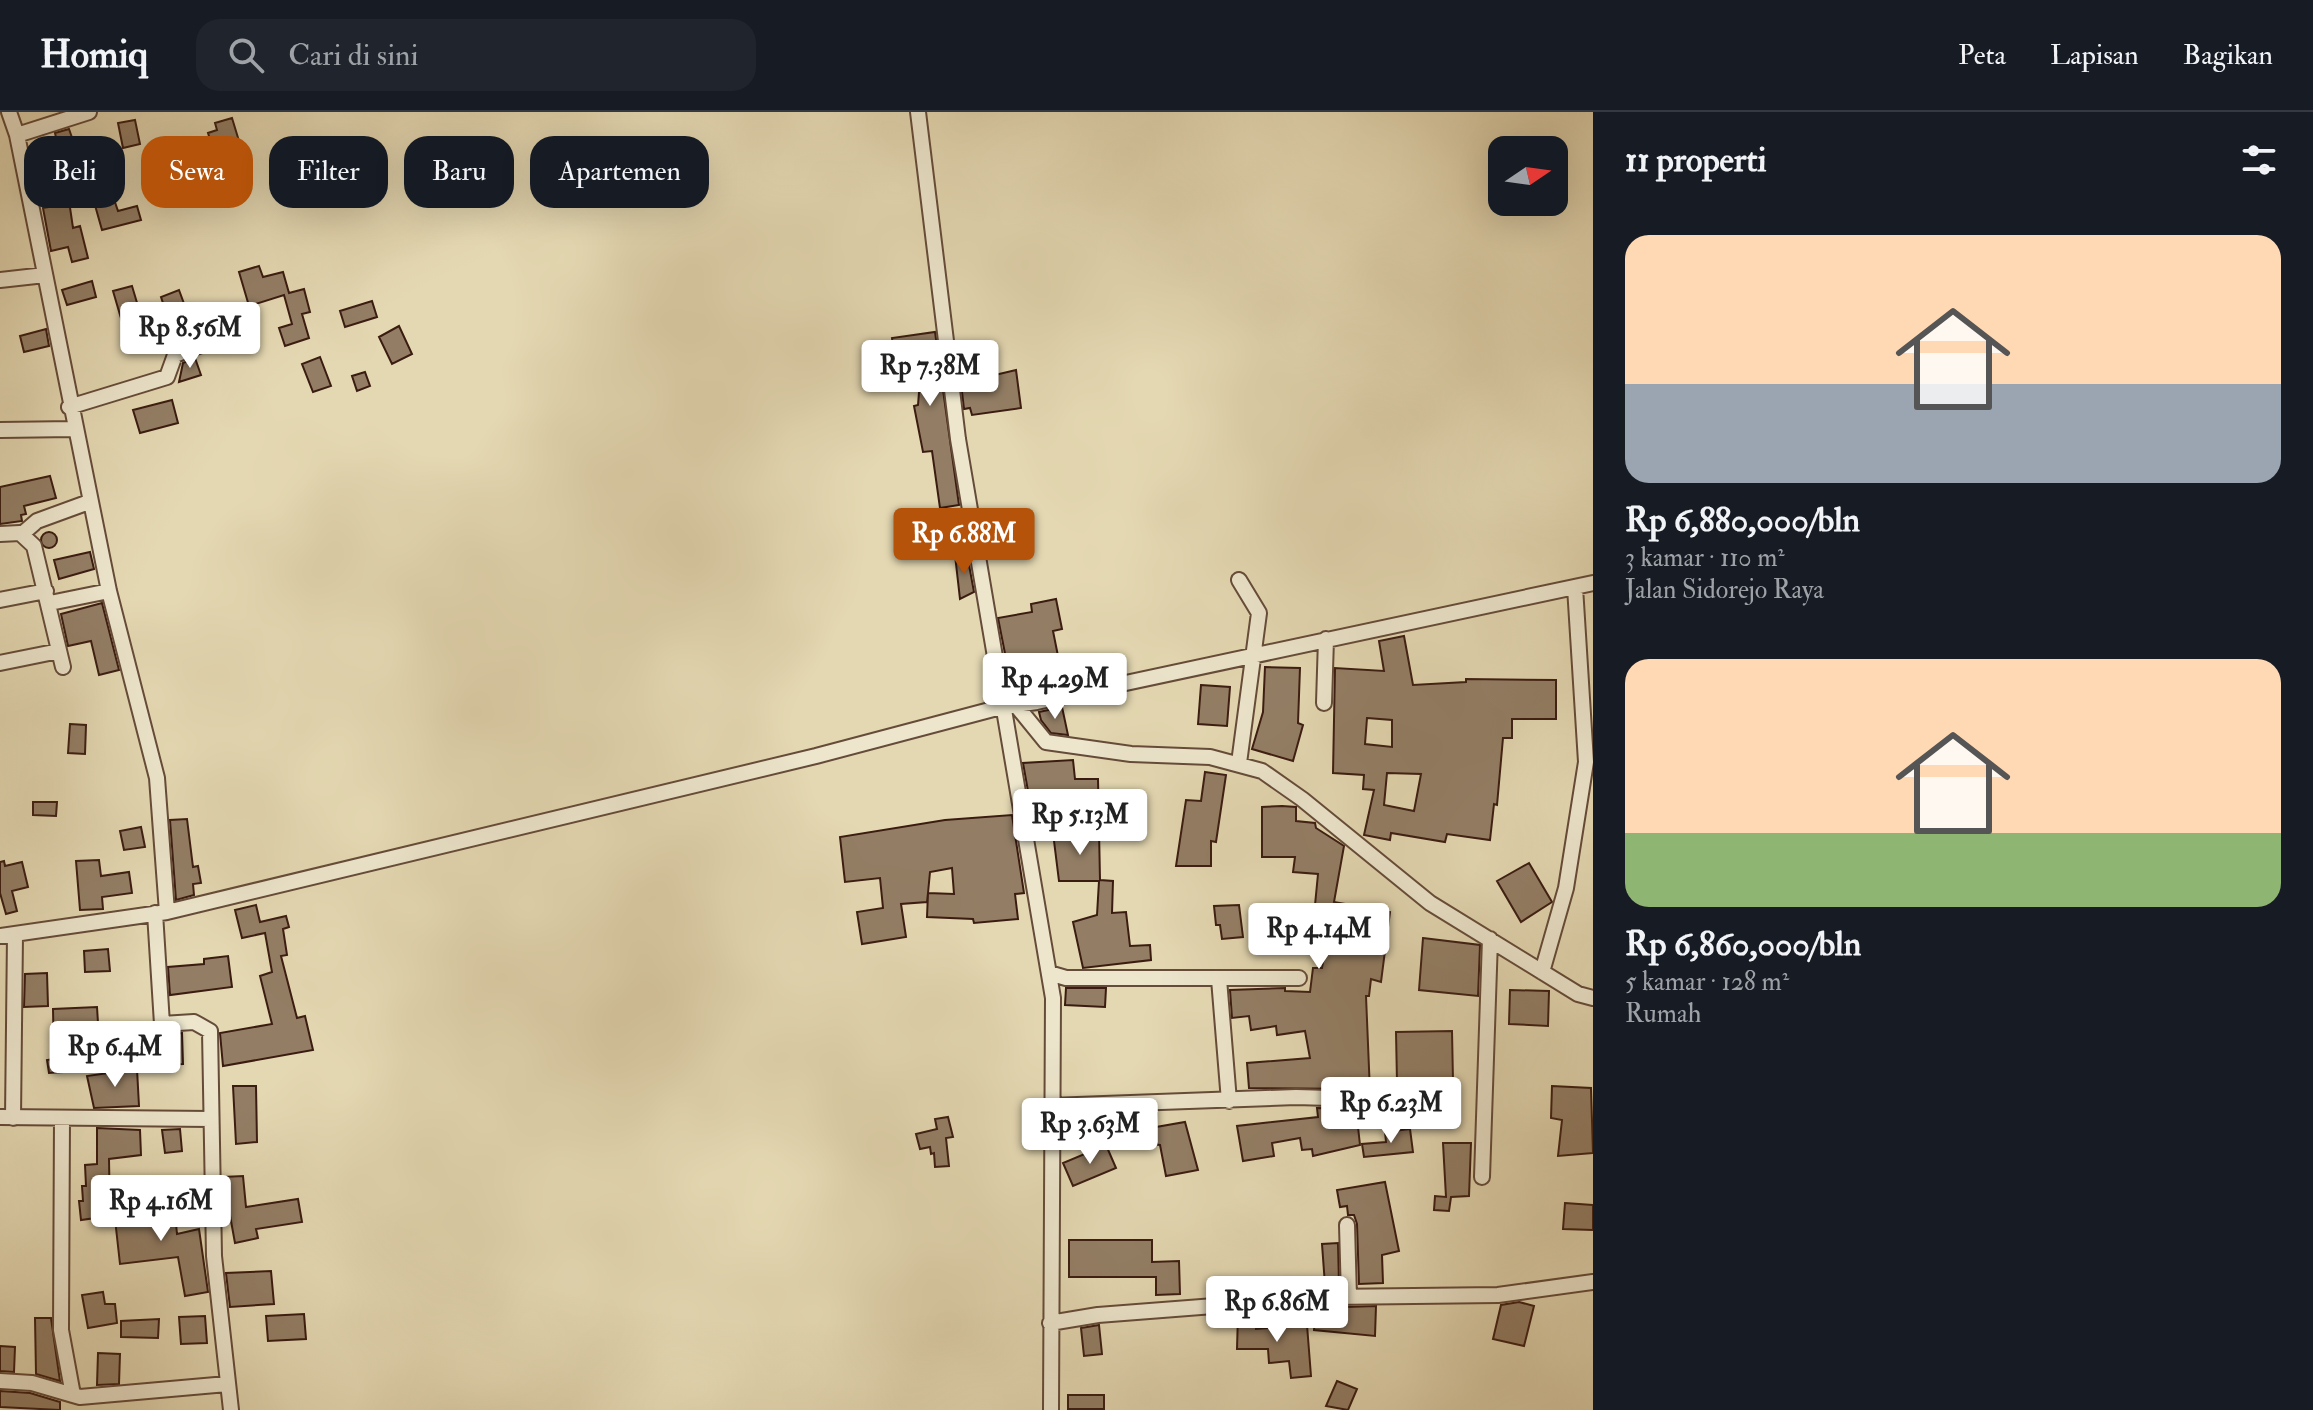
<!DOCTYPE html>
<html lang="id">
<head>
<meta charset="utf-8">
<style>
  :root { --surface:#171b24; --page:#20242c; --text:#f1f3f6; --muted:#9ea1a6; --line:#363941; --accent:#b45309 }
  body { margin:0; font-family:"IM FELL Double Pica",serif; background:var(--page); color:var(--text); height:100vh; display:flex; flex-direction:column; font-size:30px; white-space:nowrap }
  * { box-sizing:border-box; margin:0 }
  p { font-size:26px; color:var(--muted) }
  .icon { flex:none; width:44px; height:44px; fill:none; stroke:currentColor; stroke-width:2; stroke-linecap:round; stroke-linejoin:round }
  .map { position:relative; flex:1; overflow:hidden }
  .details { display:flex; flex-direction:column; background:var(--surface); width:720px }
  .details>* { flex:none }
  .guide { position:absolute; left:24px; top:24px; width:760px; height:72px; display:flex; gap:16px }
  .needle { width:52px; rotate:77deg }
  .tools { position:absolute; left:1488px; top:24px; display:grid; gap:16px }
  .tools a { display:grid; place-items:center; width:80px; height:80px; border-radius:16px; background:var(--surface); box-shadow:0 8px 32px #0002; font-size:40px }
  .price { position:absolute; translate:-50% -68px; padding:0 18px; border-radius:8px; background:#fff; color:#222; font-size:26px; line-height:52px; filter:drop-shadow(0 2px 4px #0008) }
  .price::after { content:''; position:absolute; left:50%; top:48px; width:24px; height:18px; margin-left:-12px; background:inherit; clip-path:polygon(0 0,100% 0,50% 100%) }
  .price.selected { background:var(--accent); color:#fff }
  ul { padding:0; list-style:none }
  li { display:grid; align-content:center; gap:16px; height:424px; padding:0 32px }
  li span { display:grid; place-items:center; height:248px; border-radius:24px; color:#555 }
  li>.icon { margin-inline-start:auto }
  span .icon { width:144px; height:144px; fill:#fffc; stroke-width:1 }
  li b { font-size:34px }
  h2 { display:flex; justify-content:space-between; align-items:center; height:96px; padding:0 32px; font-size:34px }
  .tag { padding:0 28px; border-radius:24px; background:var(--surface); box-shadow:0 8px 32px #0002; font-size:28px; line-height:72px }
  .tag.selected { background:var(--accent); color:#fff }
  header { display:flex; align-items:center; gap:48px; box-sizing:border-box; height:112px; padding:0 40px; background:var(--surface); border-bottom:2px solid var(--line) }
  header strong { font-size:38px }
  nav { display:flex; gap:44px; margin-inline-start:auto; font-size:28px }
  .search { width:560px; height:72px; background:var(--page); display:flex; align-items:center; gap:20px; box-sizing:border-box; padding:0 28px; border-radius:24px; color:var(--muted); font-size:30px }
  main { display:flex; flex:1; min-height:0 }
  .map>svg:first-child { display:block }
</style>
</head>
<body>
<header>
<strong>Homiq</strong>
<div class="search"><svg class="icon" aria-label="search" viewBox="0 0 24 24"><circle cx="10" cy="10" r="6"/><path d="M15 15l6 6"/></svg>Cari di sini</div>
<nav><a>Peta</a><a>Lapisan</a><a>Bagikan</a></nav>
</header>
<main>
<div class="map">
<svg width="1593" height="1298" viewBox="0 0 1593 1298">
  <rect width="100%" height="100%" fill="#e4d8b2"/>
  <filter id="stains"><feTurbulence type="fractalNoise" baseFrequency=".0025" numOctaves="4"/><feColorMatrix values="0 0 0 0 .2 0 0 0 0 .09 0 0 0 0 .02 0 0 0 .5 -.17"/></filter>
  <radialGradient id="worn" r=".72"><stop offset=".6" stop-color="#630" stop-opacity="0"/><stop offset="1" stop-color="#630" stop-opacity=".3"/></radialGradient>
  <path fill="#937e65" stroke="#3b1c11" stroke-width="2" fill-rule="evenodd" d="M 232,6 L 239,29 L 213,37 L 208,21 L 217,18 L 215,11 Z
    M 135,8 L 140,32 L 123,36 L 118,11 Z
    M 69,17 L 77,40 L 60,44 L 55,21 Z
    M 100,27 L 103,39 L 98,40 L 118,99 L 137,94 L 141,108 L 102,118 L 78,33 Z
    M 68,82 L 73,116 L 80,114 L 88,146 L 72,150 L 68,135 L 51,139 L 43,96 L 55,94 L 56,84 Z
    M 259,154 L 263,165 L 283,160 L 289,181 L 304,177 L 310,200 L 302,202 L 309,226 L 285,234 L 279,216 L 292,212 L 284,183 L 249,194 L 239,160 Z
    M 92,169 L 96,185 L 67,193 L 62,178 Z
    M 132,174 L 149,231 L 130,237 L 113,179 Z
    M 179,178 L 190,208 L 171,215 L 161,185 Z
    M 372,189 L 377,205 L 345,215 L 340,199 Z
    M 399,214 L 412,242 L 392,252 L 379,225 Z
    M 46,217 L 49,234 L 24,240 L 20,224 Z
    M 935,220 L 959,393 L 940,396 L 932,339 L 923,340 L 914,294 L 918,293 L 920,268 L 908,267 L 894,243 L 892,226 Z
    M 320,245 L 331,274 L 313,280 L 302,252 Z
    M 195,246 L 201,263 L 179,270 L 183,251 Z
    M 1016,258 L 1021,296 L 972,303 L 970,296 L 964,297 L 961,271 Z
    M 365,260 L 370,274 L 357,279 L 352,264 Z
    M 172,288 L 178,311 L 140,321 L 133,298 Z
    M 50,364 L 56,386 L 24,394 L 26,402 L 21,403 L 22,409 L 0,412 L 0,375 Z
    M41 428a8 8 0 1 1 16 0a8 8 0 1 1-16 0Z
    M 90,440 L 94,457 L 59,467 L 54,448 Z
    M 967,442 L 974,480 L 960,487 L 955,443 Z
    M 1056,487 L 1062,517 L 1053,519 L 1063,569 L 1057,570 L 1058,575 L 1013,582 L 998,506 L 1032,500 L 1031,492 Z
    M 102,491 L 119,558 L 99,563 L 91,529 L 68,534 L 61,502 Z
    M 1404,524 L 1413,573 L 1466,570 L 1466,567 L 1556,568 L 1556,607 L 1512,607 L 1512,626 L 1503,626 L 1497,693 L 1494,692 L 1490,728 L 1447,722 L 1445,730 L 1391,721 L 1390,728 L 1364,723 L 1374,678 L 1363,677 L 1364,663 L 1333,661 L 1335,556 L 1384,559 L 1379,529 ZM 1367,606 L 1392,608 L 1392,635 L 1365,632 ZM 1387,661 L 1421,662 L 1414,699 L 1384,693 Z
    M 1265,555 L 1300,556 L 1298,611 L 1303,613 L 1293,649 L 1252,637 L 1263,600 Z
    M 1201,573 L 1230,575 L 1227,614 L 1198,612 Z
    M 1062,595 L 1068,623 L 1051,621 L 1041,608 L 1039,600 Z
    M 70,612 L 86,613 L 85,642 L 68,641 Z
    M 1073,648 L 1075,667 L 1098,667 L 1100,768 L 1113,769 L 1112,801 L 1126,800 L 1130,834 L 1150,833 L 1151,848 L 1083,856 L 1073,810 L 1097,803 L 1099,769 L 1059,769 L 1053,721 L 1036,724 L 1023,651 Z
    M 1205,660 L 1226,663 L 1216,730 L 1211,729 L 1211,754 L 1176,754 L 1186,688 L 1201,689 Z
    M 33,690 L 57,690 L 56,704 L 33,703 Z
    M 1282,694 L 1296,695 L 1296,709 L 1315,711 L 1316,716 L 1344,734 L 1334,790 L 1390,800 L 1381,870 L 1371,867 L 1369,884 L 1366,884 L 1370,980 L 1363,977 L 1249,976 L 1247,951 L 1310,946 L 1305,919 L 1277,923 L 1276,914 L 1251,918 L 1249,904 L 1232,906 L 1230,878 L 1285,876 L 1285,879 L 1310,880 L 1313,856 L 1322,856 L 1328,823 L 1299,818 L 1298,797 L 1315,793 L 1318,762 L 1293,760 L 1295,745 L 1262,745 L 1262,695 Z
    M 1012,703 L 1024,781 L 1015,782 L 1018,807 L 974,811 L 973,807 L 927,805 L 928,781 L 927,790 L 901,792 L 906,825 L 862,832 L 857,800 L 883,796 L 880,766 L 845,770 L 840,725 L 945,708 ZM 952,756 L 954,782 L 928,781 L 930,760 Z
    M 187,707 L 193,755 L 198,754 L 201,771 L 193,772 L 194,783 L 176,788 L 170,708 Z
    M 141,715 L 145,735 L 124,738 L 120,719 Z
    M 99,748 L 101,764 L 129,760 L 132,781 L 102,785 L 103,797 L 80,798 L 76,749 Z
    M 4,749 L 5,754 L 22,750 L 28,775 L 12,779 L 17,799 L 6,802 L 0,781 L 0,750 Z
    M 1529,751 L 1552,790 L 1521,810 L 1497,769 Z
    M 256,793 L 260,810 L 286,804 L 289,815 L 283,817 L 287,843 L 281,844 L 297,906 L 305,904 L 313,938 L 223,954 L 220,921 L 272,912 L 260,864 L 272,860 L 265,821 L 242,826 L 235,798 Z
    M 1239,793 L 1243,825 L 1222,827 L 1220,813 L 1216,813 L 1214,794 Z
    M 1423,826 L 1480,833 L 1478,884 L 1419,878 Z
    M 108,837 L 110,859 L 85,860 L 84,839 Z
    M 228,844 L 232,875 L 170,883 L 168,855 L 204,852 L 204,847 Z
    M 47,861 L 48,894 L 24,895 L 25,862 Z
    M 1066,876 L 1106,876 L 1105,895 L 1065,893 Z
    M 1510,878 L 1549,879 L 1548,914 L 1509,912 Z
    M 97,895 L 98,911 L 80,912 L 77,915 L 78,959 L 49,961 L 47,948 L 54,947 L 53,897 Z
    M 1452,919 L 1453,969 L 1397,970 L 1396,920 Z
    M 182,921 L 183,952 L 164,953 L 163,922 Z
    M 137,957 L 139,994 L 94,996 L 87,964 Z
    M 233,974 L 256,974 L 257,1030 L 236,1032 Z
    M 1552,974 L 1591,976 L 1593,1041 L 1558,1044 L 1562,1008 L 1551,1006 Z
    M 1317,996 L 1356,997 L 1360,1033 L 1313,1044 L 1312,1037 L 1302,1038 L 1300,1026 L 1272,1031 L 1274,1044 L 1243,1049 L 1237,1014 L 1318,1005 Z
    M 1150,1000 L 1157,1001 L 1156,1015 L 1185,1010 L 1198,1058 L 1166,1064 L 1160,1033 L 1103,1027 L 1062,1028 L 1062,1004 Z
    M 948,1005 L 953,1025 L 946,1026 L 949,1054 L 935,1055 L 934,1041 L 931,1042 L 930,1035 L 920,1037 L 916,1022 L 937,1017 L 935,1007 Z
    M 97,1016 L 140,1018 L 141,1043 L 109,1047 L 110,1104 L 81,1108 L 79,1089 L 83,1089 L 82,1074 L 86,1074 L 85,1053 L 97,1052 Z
    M 180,1017 L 182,1039 L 165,1041 L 162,1018 Z
    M 1410,1017 L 1413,1040 L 1364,1045 L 1362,1032 L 1386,1030 L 1385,1020 Z
    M 1443,1031 L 1471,1031 L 1469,1084 L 1451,1085 L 1449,1099 L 1434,1098 L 1435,1084 L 1446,1085 Z
    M 1106,1033 L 1116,1056 L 1073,1074 L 1063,1051 Z
    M 243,1064 L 246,1095 L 298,1087 L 302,1110 L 256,1117 L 258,1126 L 235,1131 L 229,1098 L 223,1099 L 223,1065 Z
    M 1385,1070 L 1399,1139 L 1382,1143 L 1383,1171 L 1359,1172 L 1357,1112 L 1354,1103 L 1348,1103 L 1347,1094 L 1340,1095 L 1337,1078 Z
    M 174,1091 L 177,1122 L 199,1117 L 208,1180 L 185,1184 L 178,1145 L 120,1152 L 114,1098 Z
    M 1565,1091 L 1593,1093 L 1593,1118 L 1563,1117 Z
    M 1069,1128 L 1152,1128 L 1152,1150 L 1179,1149 L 1180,1182 L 1156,1183 L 1156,1165 L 1069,1165 Z
    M 1338,1131 L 1339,1172 L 1325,1173 L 1322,1132 Z
    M 271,1159 L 274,1192 L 230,1195 L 226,1161 Z
    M 103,1180 L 105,1192 L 115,1192 L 117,1211 L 88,1216 L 82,1183 Z
    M 1519,1190 L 1534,1194 L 1524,1234 L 1493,1227 L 1501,1193 Z
    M 1376,1194 L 1375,1224 L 1314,1218 L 1316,1196 Z
    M 1256,1201 L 1256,1217 L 1307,1213 L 1311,1264 L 1291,1266 L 1289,1249 L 1269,1251 L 1268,1237 L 1237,1237 L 1238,1202 Z
    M 304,1202 L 306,1227 L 268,1229 L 266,1204 Z
    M 205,1204 L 207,1231 L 181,1232 L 179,1205 Z
    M 35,1206 L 51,1206 L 60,1269 L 36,1262 Z
    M 159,1207 L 158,1226 L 121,1225 L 121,1209 Z
    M 1099,1213 L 1102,1242 L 1084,1244 L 1081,1216 Z
    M 0,1234 L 15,1235 L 14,1260 L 0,1259 Z
    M 98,1241 L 120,1242 L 119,1272 L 97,1273 Z
    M 1337,1269 L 1357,1277 L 1348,1298 L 1326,1294 Z
    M 0,1279 L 30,1281 L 60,1290 L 60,1298 L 0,1295 Z
    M 1068,1283 L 1104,1283 L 1104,1297 L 1068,1297 Z"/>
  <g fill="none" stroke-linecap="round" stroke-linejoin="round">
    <defs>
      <path id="minor" d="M 9,0 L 17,23
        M 89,0 L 17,23 L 109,479 L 157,666 L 167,800
        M 918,0 L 958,327 L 1053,886 L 1051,1298
        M 0,168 L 45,163
        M 69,295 L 167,265 L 175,243 L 206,231
        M 0,318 L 73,317
        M 0,422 L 20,421 L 34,434 L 63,555
        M 22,422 L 37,409 L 89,390
        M 1239,468 L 1259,501 L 1239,651
        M 0,488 L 46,479
        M 50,491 L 109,479
        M 0,551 L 59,539
        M 1324,591 L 1326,527
        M 1015,592 L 1046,630 L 1131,642 L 1210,645 L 1262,659 L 1302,687 L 1430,791 L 1578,882 L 1593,886
        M 155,801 L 162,912 L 194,910 L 210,919 L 214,1144 L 231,1298
        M 0,824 L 167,800 L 816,644 L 1001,595 L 1037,590 L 1593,471
        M 1542,860 L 1566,776 L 1586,650 L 1575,475
        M 1049,861 L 1066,866 L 1299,866
        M 1219,867 L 1229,989
        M 1050,994 L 1296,985 L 1363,987
        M 0,1005 L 211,1007
        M 13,1006 L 15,823
        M 62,1007 L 61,1218 L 73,1283 L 80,1285 L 227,1272
        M 1482,1065 L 1490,827
        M 1347,1113 L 1349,1185
        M 1050,1211 L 1098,1203 L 1330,1185 L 1498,1183 L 1593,1170
        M 0,1269 L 32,1271 L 73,1283"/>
    </defs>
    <use href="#minor" stroke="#654b39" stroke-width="18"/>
    <use href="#minor" stroke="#ede6cd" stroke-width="14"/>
  </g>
  <rect width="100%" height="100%" filter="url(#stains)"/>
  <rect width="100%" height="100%" fill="url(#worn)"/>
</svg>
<div class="tools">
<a><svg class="needle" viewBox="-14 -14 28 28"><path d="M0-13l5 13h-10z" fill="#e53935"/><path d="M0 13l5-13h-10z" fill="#9ea1a6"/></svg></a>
</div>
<b class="price" style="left:190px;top:258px">Rp 8.56M</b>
<b class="price" style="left:930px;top:296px">Rp 7.38M</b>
<b class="price selected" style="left:964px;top:464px">Rp 6.88M</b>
<b class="price" style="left:1055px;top:609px">Rp 4.29M</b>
<b class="price" style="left:1080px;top:745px">Rp 5.13M</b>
<b class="price" style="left:1319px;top:859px">Rp 4.14M</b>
<b class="price" style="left:115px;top:977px">Rp 6.4M</b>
<b class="price" style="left:1391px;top:1033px">Rp 6.23M</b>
<b class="price" style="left:1090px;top:1054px">Rp 3.63M</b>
<b class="price" style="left:161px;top:1131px">Rp 4.16M</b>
<b class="price" style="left:1277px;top:1232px">Rp 6.86M</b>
<div class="guide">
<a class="tag">Beli</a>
<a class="tag selected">Sewa</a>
<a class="tag">Filter</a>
<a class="tag">Baru</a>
<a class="tag">Apartemen</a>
</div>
</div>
<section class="details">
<h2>11 properti<svg class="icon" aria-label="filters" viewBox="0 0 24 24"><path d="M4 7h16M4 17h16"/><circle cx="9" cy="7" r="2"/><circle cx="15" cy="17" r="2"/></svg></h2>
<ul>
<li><span style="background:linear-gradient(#ffd9b3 60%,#9aa5b1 0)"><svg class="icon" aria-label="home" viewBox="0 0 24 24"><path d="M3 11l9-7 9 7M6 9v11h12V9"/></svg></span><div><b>Rp 6,880,000/bln</b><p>3 kamar · 110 m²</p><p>Jalan Sidorejo Raya</p></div></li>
<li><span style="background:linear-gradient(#ffd9b3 70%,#8fb573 0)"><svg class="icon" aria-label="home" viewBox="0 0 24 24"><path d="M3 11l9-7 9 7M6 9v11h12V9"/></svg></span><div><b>Rp 6,860,000/bln</b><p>5 kamar · 128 m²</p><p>Rumah</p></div></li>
</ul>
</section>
</main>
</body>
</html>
